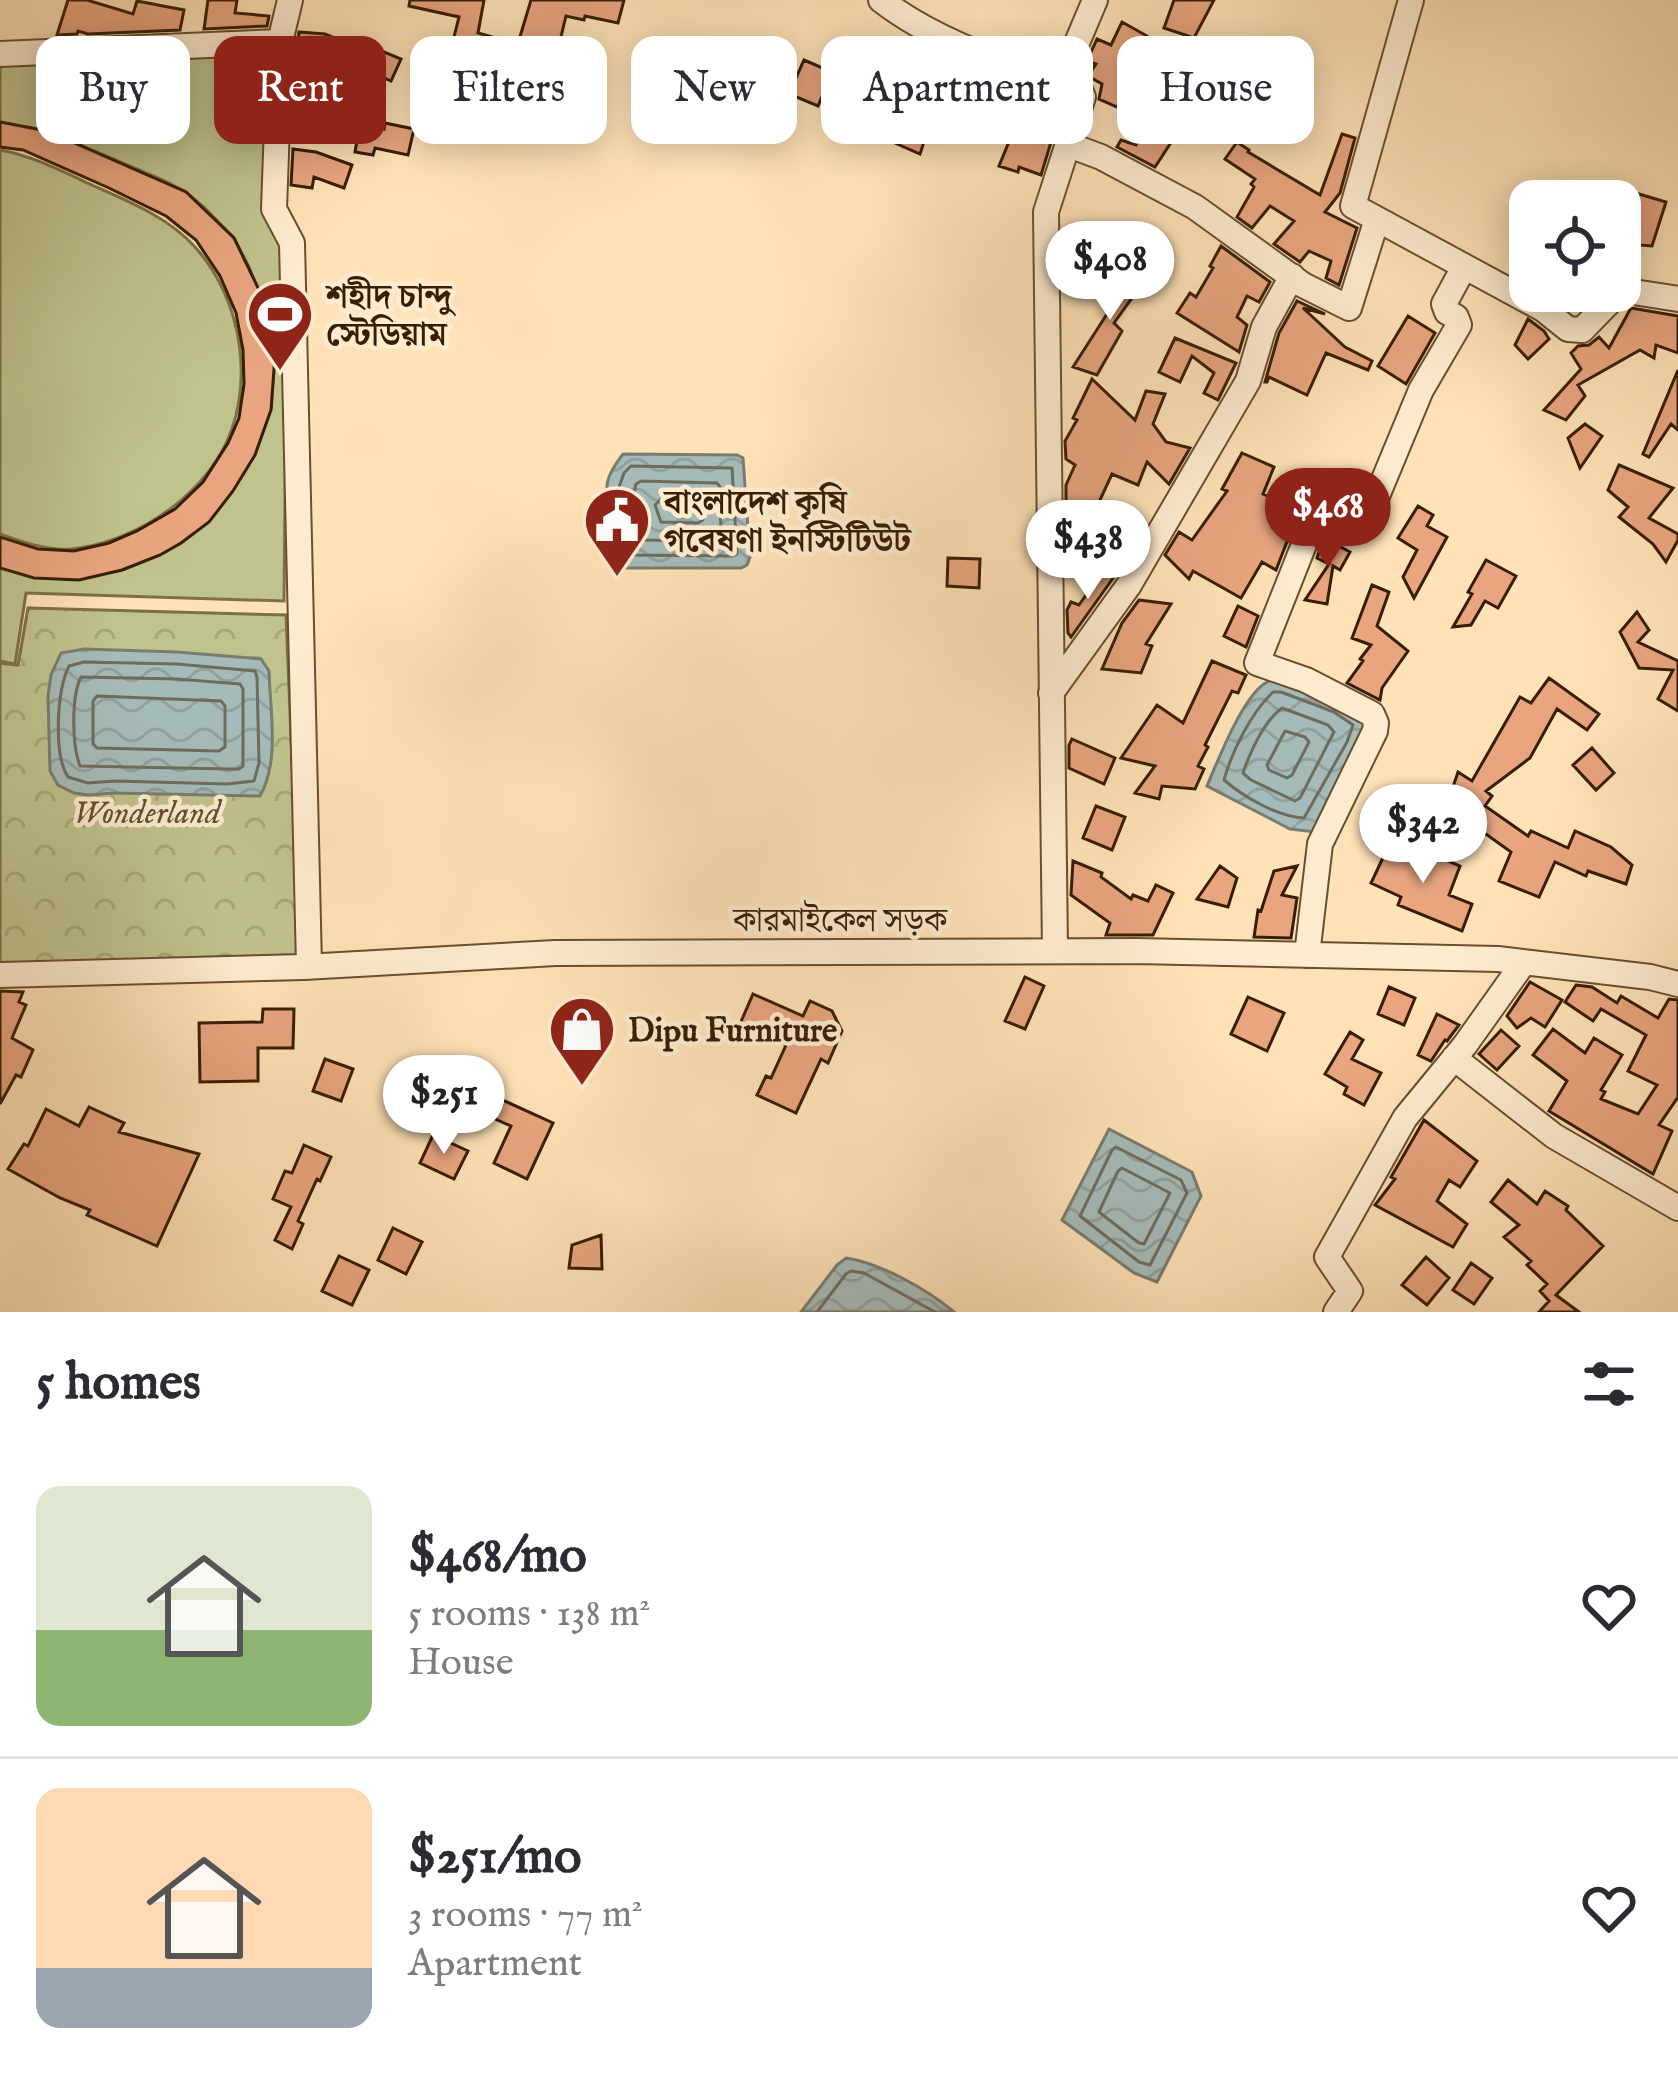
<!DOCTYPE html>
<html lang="en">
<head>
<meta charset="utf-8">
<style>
  :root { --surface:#fff; --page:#f7f7f7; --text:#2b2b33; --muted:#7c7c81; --line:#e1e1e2; --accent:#8f2418 }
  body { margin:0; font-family:"IM FELL English","Noto Serif Bengali",serif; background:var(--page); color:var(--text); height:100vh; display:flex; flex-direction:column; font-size:45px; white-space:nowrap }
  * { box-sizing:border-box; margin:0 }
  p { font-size:39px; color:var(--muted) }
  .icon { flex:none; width:66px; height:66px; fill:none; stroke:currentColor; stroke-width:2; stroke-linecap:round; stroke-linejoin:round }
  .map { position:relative; height:1312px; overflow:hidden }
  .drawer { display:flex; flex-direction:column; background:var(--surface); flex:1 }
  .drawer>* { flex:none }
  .guide { position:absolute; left:36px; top:36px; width:1608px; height:108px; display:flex; gap:24px }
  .fabs { position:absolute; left:1509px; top:180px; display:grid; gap:24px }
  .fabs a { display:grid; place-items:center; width:132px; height:132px; border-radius:24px; background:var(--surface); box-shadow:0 6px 30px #0003; font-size:60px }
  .price { position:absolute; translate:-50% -102px; padding:0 27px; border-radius:42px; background:#fff; color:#222; font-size:39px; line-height:78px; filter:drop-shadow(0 3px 6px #0008) }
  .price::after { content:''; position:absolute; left:50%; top:72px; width:36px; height:27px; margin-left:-18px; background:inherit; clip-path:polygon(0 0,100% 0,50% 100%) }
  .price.active { background:var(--accent); color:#fff }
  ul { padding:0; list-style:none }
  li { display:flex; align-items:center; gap:36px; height:300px; padding:0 36px }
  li+li { border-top:3px solid var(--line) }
  li span { display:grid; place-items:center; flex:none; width:336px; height:240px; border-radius:24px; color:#555 }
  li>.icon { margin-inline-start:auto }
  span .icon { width:144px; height:144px; fill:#fffc; stroke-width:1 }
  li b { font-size:51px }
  h2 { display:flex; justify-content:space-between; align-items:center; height:144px; padding:0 36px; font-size:51px }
  .tag { padding:0 42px; border-radius:24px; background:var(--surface); box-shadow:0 6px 30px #0003; font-size:42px; line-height:108px }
  .tag.active { background:var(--accent); color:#fff }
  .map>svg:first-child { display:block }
</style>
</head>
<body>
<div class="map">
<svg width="1678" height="1312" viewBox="0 0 1678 1312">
  <defs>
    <pattern id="park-crowns" width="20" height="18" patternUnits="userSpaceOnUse" patternTransform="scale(3)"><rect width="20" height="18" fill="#c0c38e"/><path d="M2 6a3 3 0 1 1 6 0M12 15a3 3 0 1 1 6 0" fill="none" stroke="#a6a779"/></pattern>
    <pattern id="water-waves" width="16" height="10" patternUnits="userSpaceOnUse" patternTransform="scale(3)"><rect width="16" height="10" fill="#a5bbb9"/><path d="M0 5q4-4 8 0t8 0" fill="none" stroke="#8fa09d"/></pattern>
  </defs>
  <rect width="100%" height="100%" fill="#ffe2b7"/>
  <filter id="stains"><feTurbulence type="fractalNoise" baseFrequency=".00167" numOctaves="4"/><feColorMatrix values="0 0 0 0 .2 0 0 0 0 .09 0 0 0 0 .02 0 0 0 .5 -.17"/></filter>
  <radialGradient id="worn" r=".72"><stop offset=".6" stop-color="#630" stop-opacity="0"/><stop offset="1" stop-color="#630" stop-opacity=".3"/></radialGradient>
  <path fill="url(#park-crowns)" stroke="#7c7047" stroke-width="3" d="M 28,608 L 286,615 L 300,956 L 0,965 L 0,663 L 18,665 Z"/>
  <path fill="#c0c38e" stroke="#7c7047" stroke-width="3" d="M 274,46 L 286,405 L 284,601 L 26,593 L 15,664 L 0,661 L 0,568 L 123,570 L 160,555 L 181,543 L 209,521 L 271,410 L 275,355 L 271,321 L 248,265 L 234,238 L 205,208 L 186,192 L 161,179 L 47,131 L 0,122 L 0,60 Z
    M 0,150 C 33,156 64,172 94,186 C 130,202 169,218 195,247 C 243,300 257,390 221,453 C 191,504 131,543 71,549 C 47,551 23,542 0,534 Z"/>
  <path fill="url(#water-waves)" stroke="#797c6f" stroke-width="3" d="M 623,454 L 737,455 L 743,458 L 750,557 L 747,565 L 741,568 L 616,568 C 613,555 616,542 614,529 C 610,492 596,489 623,454 Z
    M 84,649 L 177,652 L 261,659 L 269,671 C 270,710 280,761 260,796 L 114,793 L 88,795 L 74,793 L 58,785 L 50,771 L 48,696 L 51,675 L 61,653 Z
    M 1282,679 L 1314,692 L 1367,725 L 1315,832 L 1290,829 L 1207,786 C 1218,760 1242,699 1264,684 C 1271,679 1274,680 1282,679 Z
    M 1109,1129 L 1192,1172 L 1201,1196 L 1157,1282 L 1134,1273 L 1062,1220 Z
    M 846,1258 C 880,1263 927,1289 954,1312 L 801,1312 L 837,1265 Z"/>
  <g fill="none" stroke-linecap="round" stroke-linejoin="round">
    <path stroke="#6e6c5c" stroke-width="3" d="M 631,466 L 732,468 L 737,554 L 732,556 L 628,555 L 618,490 L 624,473 Z
      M 641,481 L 717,483 L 720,487 L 721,539 L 716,541 L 644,540 L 633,497 L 636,484 Z
      M 661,499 L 699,500 L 703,505 L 703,520 L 698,523 L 661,522 L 655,505 Z
      M 84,662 L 177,664 L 255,671 L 257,677 L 259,763 L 254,781 L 227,784 L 115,781 L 88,783 L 68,777 C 53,754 57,690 69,666 Z
      M 81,677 L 177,679 L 240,684 L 243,689 L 243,766 L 239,769 L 227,769 L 80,766 C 72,746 71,697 81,677 Z
      M 1273,692 L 1281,692 L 1334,712 L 1353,725 L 1347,742 L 1304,818 C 1278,817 1244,797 1224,780 C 1232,751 1251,713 1273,692 Z
      M 97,696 L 221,701 L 225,706 L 225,747 L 219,751 L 97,748 L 93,744 L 93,701 Z
      M 1282,708 L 1328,725 L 1334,732 L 1300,798 L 1295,801 L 1251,780 L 1243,773 C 1250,752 1264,721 1282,708 Z
      M 1285,731 L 1305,737 L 1309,742 L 1292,775 L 1287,778 L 1269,770 L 1267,765 Z
      M 1116,1147 L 1181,1180 L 1187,1193 L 1150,1265 L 1139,1262 L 1080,1216 L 1112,1150 Z
      M 1122,1168 L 1170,1193 L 1144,1244 L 1139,1243 L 1099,1212 L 1118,1171 Z
      M 817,1312 L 846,1274 L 851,1271 L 864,1273 L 935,1312"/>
  </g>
  <path fill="#e8a580" stroke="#381e00" stroke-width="3" d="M 68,0 L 87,0 L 133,14 L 137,1 L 184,10 L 180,30 L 88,34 L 78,31 L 77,34 L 57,35 Z
    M 208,0 L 237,0 L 235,13 L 269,16 L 267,26 L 204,29 Z
    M 410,0 L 484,0 L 478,33 L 510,42 L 502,72 L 485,67 L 488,59 L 451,49 L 459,17 L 409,6 Z
    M 531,0 L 624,0 L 618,23 L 585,16 L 584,20 L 566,16 L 558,49 L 519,40 Z
    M 1174,0 L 1214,0 L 1194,38 L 1164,28 Z
    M 1122,22 L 1147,36 L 1127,74 L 1132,76 L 1117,107 L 1099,99 L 1102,84 L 1088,76 L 1096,64 L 1087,61 L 1097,39 L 1111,45 Z
    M 299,32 L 325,34 L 356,47 L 358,41 L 401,59 L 391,81 L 345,60 L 343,67 L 327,61 L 296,56 Z
    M 804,60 L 832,72 L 818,106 L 789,94 Z
    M 299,88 L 332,97 L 326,122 L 294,114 Z
    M 899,89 L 922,98 L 923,94 L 938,99 L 920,154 L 863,129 L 875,104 L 890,111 Z
    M 0,122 L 47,131 L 186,192 L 234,238 L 262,296 L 271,321 L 275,355 L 271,410 L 255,455 L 233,491 L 209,522 L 181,543 L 160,555 L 122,570 L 79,580 L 34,578 L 0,568 L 0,537 L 38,549 L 74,551 L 109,543 L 137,531 L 175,509 L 203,482 L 228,443 L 239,418 L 244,384 L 243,350 L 236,313 L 220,276 L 196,240 L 166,216 L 109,188 L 23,150 L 0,147 Z
    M 1150,122 L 1157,126 L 1170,144 L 1155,167 L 1117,147 L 1121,140 L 1136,145 Z
    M 385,123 L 414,129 L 408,155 L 375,148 L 373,155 L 355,152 L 360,124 L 384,129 Z
    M 1015,127 L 1052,139 L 1041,175 L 1019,167 L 1018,172 L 999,166 Z
    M 1342,134 L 1355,138 L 1340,193 L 1325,212 L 1357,228 L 1339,285 L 1326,278 L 1331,261 L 1309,251 L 1300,262 L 1274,244 L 1294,221 L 1270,206 L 1252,228 L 1237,217 L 1254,187 L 1251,184 L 1255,179 L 1225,159 L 1237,142 L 1249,150 L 1248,152 L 1320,195 Z
    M 293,149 L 316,152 L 352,165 L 344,188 L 314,177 L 312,188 L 291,185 Z
    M 1639,194 L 1666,202 L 1652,246 L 1625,244 Z
    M 1221,246 L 1270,282 L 1259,302 L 1247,296 L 1237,317 L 1247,325 L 1239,352 L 1177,313 L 1190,293 L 1196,297 L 1213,268 L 1210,266 Z
    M 1128,264 L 1147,277 L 1114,323 L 1122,331 L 1097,375 L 1073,367 L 1116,300 L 1109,295 Z
    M 1297,301 L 1325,314 L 1303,308 L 1345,347 L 1372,361 L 1368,370 L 1326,353 L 1307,395 L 1269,377 L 1267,382 L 1265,382 L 1279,333 Z
    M 1631,308 L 1678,316 L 1678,353 L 1656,345 L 1654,358 L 1640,350 L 1578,385 L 1585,396 L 1566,420 L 1544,410 L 1581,369 L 1571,353 L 1578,346 L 1589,345 L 1599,337 L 1609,348 Z
    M 1408,316 L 1435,333 L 1406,384 L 1378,366 Z
    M 1528,319 L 1544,331 L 1549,339 L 1528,359 L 1515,345 Z
    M 1175,338 L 1236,363 L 1218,400 L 1204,393 L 1214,373 L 1192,356 L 1180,382 L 1159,372 Z
    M 1678,370 L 1678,430 L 1671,424 L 1649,457 L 1643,454 Z
    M 1092,379 L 1135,420 L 1146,391 L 1165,394 L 1153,424 L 1166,442 L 1190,448 L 1169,484 L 1147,462 L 1138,485 L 1112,474 L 1087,528 L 1066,519 L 1066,485 L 1075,465 L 1066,459 L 1065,441 L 1077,420 L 1073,418 Z
    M 1585,424 L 1602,436 L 1580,468 L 1568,438 Z
    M 1242,453 L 1274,467 L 1263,494 L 1286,503 L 1284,506 L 1295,521 L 1276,570 L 1262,562 L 1241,598 L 1193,571 L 1189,579 L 1165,555 L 1179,532 L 1192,540 L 1227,491 L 1222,489 Z
    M 1619,465 L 1673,488 L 1649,518 L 1678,534 L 1678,540 L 1666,562 L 1653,544 L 1619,517 L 1628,507 L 1608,490 Z
    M 1418,506 L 1433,515 L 1427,526 L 1447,537 L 1414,598 L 1403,577 L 1417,550 L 1398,538 Z
    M 1324,538 L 1350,552 L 1340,570 L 1333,566 L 1327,604 L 1305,600 L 1329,564 L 1317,558 Z
    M 948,558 L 980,559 L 979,588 L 947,586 Z
    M 1486,560 L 1516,576 L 1498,608 L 1485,601 L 1471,625 L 1453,627 L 1472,594 L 1468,592 Z
    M 1104,569 L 1116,574 L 1071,637 L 1068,633 L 1067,610 L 1071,602 L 1079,605 Z
    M 1372,585 L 1389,592 L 1377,626 L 1408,651 L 1382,688 L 1380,700 L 1347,683 L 1363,661 L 1360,659 L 1371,645 L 1352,638 Z
    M 1139,600 L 1171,604 L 1146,644 L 1152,646 L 1141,673 L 1102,669 L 1122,623 Z
    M 1238,606 L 1258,616 L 1246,647 L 1224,636 Z
    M 1637,612 L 1649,630 L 1638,642 L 1678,661 L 1678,711 L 1658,699 L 1673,670 L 1639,668 L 1620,632 Z
    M 1212,661 L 1246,675 L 1238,693 L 1232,691 L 1205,745 L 1208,747 L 1198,766 L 1204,769 L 1195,789 L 1162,786 L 1159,799 L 1135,793 L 1155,766 L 1121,758 L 1157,705 L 1183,723 Z
    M 1549,678 L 1599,714 L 1587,730 L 1557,709 L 1530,758 L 1486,791 L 1492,796 L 1485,806 L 1528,836 L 1531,831 L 1568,848 L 1575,831 L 1611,847 L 1632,865 L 1626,884 L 1588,871 L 1586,876 L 1555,862 L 1539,897 L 1499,881 L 1511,852 L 1483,832 L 1451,793 L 1458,772 L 1472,781 L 1520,697 L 1531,703 Z
    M 1072,739 L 1115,758 L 1104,784 L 1069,768 L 1069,745 Z
    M 1592,748 L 1614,773 L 1596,790 L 1573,765 Z
    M 1096,806 L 1125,817 L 1112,850 L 1083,838 Z
    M 1388,847 L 1415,860 L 1420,849 L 1460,866 L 1449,895 L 1472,904 L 1462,931 L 1398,905 L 1401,897 L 1371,883 Z
    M 1073,861 L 1102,873 L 1101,877 L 1131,899 L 1133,895 L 1148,901 L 1156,885 L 1173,893 L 1153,935 L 1106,935 L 1110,923 L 1071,895 Z
    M 1220,866 L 1237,878 L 1228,907 L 1197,899 Z
    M 1297,866 L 1282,895 L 1297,898 L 1291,938 L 1254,937 L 1258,910 L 1261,911 L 1274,871 Z
    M 1025,977 L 1044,986 L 1025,1029 L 1005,1021 Z
    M 1530,982 L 1562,1000 L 1545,1027 L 1531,1018 L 1517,1028 L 1507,1016 Z
    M 1576,985 L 1592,987 L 1617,1003 L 1621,996 L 1658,1018 L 1669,999 L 1678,1000 L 1678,1097 L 1659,1125 L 1672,1131 L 1653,1174 L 1549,1111 L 1567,1081 L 1533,1055 L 1553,1029 L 1585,1053 L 1594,1038 L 1622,1055 L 1601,1090 L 1605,1092 L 1601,1099 L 1638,1114 L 1657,1085 L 1628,1071 L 1646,1035 L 1601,1009 L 1593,1021 L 1565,1002 Z
    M 1389,987 L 1415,998 L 1404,1025 L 1378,1014 Z
    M 0,991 L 23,992 L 19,1002 L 26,1005 L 12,1038 L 33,1050 L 21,1077 L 16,1075 L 0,1104 Z
    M 753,994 L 803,1016 L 810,1001 L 832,1011 L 842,1031 L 828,1063 L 821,1059 L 796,1113 L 757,1095 L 766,1076 L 771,1078 L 786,1045 L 740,1024 Z
    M 1248,997 L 1284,1013 L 1267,1051 L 1231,1034 Z
    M 263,1009 L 294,1009 L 293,1048 L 258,1048 L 258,1081 L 200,1082 L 199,1023 L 262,1022 Z
    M 1437,1014 L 1459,1025 L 1447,1041 L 1445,1040 L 1431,1061 L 1418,1055 Z
    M 1501,1030 L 1519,1046 L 1497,1070 L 1479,1054 Z
    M 1350,1032 L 1363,1040 L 1352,1059 L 1381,1073 L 1364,1105 L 1344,1094 L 1347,1087 L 1325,1074 Z
    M 325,1059 L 353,1069 L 341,1101 L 313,1091 Z
    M 464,1061 L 483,1070 L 479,1078 L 489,1082 L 485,1092 L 553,1123 L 527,1179 L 494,1163 L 511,1126 L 493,1118 L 495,1114 L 469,1101 L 465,1108 L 446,1099 Z
    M 89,1107 L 124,1123 L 119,1132 L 199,1154 L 157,1246 L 87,1215 L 90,1210 L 60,1198 L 8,1169 L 24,1144 L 28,1146 L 46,1109 L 79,1126 Z
    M 1424,1120 L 1477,1161 L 1460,1187 L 1449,1180 L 1437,1201 L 1467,1224 L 1453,1247 L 1375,1205 L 1395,1179 L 1391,1177 Z
    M 433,1135 L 468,1151 L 454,1179 L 420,1163 Z
    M 304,1145 L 331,1157 L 320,1181 L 317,1179 L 298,1221 L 303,1224 L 292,1249 L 275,1240 L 291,1207 L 273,1199 L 285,1171 L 292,1173 Z
    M 1508,1180 L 1537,1204 L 1545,1191 L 1568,1206 L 1566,1210 L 1603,1246 L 1556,1295 L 1579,1312 L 1539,1312 L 1549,1301 L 1540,1291 L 1547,1284 L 1527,1265 L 1531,1261 L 1504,1237 L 1519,1225 L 1491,1202 Z
    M 393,1228 L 422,1242 L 406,1274 L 378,1260 Z
    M 601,1235 L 602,1269 L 569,1268 L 572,1245 Z
    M 339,1256 L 369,1270 L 352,1305 L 322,1291 Z
    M 1426,1257 L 1449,1278 L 1427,1305 L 1402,1285 Z
    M 1471,1263 L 1492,1278 L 1474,1304 L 1453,1290 Z"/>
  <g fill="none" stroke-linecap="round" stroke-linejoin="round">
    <defs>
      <path id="minor" d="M 290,0 L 280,42 L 274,209 L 292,243 L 309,966
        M 881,0 C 939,45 1012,65 1080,90 L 1083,97 L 1046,212 L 1055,951
        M 1411,0 L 1353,206 L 1543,309 L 1568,329 L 1582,330 L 1621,290 L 1678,299
        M 0,54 L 280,42
        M 1060,83 L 1095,0
        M 1069,145 L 1101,157 L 1195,207 L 1303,285 L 1349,308 L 1377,219
        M 1051,693 L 1129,585 L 1248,381 L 1264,327 L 1292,276
        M 1307,955 L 1320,844 L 1375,731 L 1376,723 L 1372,714 L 1306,680 L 1257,663 L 1322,499 C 1340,498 1351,515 1368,512 L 1375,501 L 1421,390 L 1459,325 L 1456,317 L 1447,312 L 1444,304 L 1464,267
        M 0,975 L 304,967 L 555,953 L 1137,951 L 1498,959 L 1650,977 L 1678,984
        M 1454,1058 L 1554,1136 L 1678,1208
        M 1336,1312 L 1350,1291 L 1327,1257 L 1405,1118 L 1465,1045 L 1524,962"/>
    </defs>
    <use href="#minor" stroke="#6a4f2e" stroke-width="28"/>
    <use href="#minor" stroke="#ffecd0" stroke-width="24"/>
  </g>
  <defs>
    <symbol id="stadium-pin" viewBox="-11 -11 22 30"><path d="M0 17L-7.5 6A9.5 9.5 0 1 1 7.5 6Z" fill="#8f2418" stroke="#ffecd0"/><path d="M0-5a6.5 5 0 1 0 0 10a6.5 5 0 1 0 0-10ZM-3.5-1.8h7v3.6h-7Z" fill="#fff"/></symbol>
    <symbol id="civic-pin" viewBox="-11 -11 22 30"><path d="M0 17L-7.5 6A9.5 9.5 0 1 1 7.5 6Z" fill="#8f2418" stroke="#ffecd0"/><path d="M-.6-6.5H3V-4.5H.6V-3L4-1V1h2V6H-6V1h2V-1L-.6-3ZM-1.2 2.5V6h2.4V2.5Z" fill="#fff"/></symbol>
    <symbol id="shop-pin" viewBox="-11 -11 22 30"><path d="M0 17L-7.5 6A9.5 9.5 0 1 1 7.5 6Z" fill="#8f2418" stroke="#ffecd0"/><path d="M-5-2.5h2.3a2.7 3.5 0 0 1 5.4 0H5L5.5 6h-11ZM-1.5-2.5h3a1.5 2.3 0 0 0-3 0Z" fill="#fff"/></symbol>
  </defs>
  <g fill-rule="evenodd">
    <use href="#stadium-pin" x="242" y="276" width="76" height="104"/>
    <use href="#civic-pin" x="579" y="482" width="76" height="104"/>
    <use href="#shop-pin" x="544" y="991" width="76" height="104"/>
  </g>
  <g text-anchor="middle" stroke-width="9" stroke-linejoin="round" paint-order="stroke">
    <g font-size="33" font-weight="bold" fill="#381e00" stroke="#ffecd0" text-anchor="start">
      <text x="326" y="307">শহীদ চান্দু<tspan x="326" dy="38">স্টেডিয়াম</tspan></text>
      <text x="664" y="513">বাংলাদেশ কৃষি<tspan x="664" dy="38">গবেষণা ইনস্টিটিউট</tspan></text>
      <text x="628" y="1041">Dipu Furniture</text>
    </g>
    <g font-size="33" font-style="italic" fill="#61502b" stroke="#ffecd0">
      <text x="147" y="823">Wonderland</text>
    </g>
    <g font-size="33" fill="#381e00" stroke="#ffecd0">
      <text x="840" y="931">কারমাইকেল সড়ক</text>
    </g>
  </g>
  <rect width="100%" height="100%" filter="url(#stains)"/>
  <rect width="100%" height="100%" fill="url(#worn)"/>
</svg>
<div class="fabs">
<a><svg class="icon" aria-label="locate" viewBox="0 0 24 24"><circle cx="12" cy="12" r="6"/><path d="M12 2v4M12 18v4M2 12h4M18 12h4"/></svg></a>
</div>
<b class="price" style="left:1110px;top:323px">$408</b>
<b class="price active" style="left:1328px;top:570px">$468</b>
<b class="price" style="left:1088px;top:602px">$438</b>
<b class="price" style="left:1423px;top:886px">$342</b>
<b class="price" style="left:444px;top:1157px">$251</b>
<div class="guide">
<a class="tag">Buy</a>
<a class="tag active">Rent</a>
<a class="tag">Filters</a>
<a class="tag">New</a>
<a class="tag">Apartment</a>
<a class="tag">House</a>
</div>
</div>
<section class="drawer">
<h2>5 homes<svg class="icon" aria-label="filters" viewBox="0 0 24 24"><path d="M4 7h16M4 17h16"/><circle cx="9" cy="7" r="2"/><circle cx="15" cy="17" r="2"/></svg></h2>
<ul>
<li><span style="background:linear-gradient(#dfe7d0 60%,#8fb573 0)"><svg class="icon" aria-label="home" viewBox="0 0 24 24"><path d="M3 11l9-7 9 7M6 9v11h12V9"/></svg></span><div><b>$468/mo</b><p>5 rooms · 138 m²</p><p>House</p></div><svg class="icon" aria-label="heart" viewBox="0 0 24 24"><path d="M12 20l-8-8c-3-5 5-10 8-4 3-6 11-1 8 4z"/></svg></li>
<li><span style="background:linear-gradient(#ffd9b3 75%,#9aa5b1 0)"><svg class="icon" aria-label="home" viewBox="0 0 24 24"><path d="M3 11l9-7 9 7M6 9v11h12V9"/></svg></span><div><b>$251/mo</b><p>3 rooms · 77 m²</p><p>Apartment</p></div><svg class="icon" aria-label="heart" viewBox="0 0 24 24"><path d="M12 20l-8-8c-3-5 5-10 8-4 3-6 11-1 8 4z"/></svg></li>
</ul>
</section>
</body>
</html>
